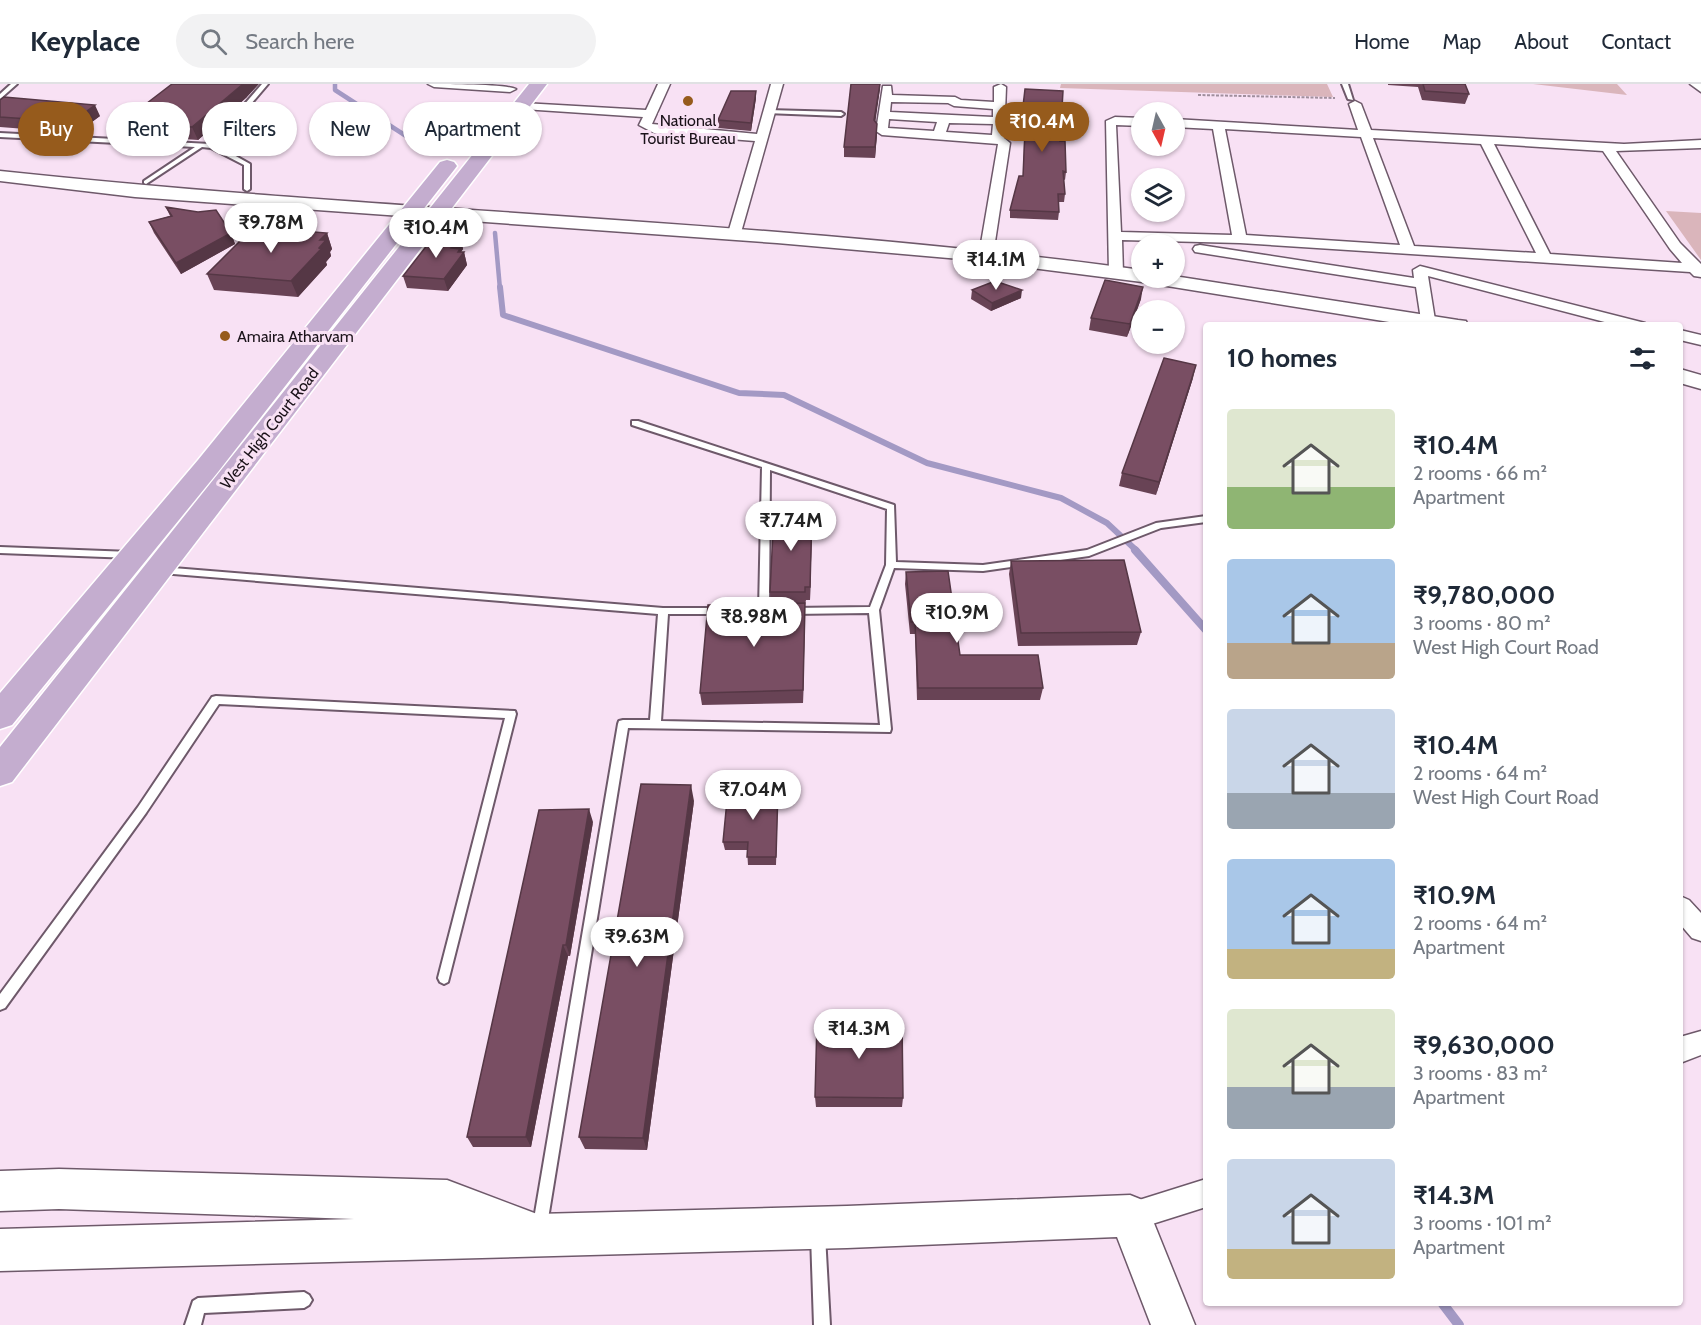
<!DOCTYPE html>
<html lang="en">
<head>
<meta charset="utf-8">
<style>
  :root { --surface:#fff; --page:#f2f2f3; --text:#1f2937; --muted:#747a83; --line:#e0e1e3; --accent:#965b1c }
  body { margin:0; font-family:Cabin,sans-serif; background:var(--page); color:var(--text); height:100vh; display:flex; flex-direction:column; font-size:22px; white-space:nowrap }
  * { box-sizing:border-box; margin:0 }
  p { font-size:20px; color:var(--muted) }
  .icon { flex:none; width:33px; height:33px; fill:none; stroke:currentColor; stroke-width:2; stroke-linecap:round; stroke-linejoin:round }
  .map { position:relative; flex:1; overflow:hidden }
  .drawer { position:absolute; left:1203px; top:238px; width:480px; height:984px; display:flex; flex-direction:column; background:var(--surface); border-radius:6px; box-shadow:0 2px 4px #0004 }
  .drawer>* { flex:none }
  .top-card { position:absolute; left:18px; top:18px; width:570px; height:54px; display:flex; gap:12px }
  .needle { width:39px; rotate:172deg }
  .fabs { position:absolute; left:1131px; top:18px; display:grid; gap:12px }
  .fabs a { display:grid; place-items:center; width:54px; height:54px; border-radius:50%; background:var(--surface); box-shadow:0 2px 4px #0004; font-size:30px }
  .price { position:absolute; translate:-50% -51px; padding:0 14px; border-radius:21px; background:#fff; color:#222; font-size:20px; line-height:39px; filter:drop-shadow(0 2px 3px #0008) }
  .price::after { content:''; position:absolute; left:50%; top:36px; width:18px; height:14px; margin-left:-9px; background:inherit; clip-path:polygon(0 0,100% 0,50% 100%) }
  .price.active { background:var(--accent); color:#fff }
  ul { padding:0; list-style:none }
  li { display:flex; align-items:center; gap:18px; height:150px; padding:0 24px }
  li span { display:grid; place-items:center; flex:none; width:168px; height:120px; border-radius:6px; color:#555 }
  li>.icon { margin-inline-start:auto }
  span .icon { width:72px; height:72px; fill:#fffc; stroke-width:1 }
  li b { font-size:26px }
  h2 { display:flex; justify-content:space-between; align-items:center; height:72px; padding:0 24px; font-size:26px }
  .pill { padding:0 21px; border-radius:27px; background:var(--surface); box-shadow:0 2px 4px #0004; font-size:21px; line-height:54px }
  .pill.active { background:var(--accent); color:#fff }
  header { display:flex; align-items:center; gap:36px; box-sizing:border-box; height:84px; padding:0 30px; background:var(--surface); border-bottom:2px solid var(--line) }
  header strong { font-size:28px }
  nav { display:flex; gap:33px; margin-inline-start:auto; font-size:21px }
  .search { width:420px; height:54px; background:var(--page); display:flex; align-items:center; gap:15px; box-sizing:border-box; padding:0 21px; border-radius:33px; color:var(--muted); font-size:22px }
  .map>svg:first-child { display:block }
</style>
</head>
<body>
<header>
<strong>Keyplace</strong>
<div class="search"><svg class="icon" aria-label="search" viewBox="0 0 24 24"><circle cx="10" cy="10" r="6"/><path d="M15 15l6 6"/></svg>Search here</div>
<nav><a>Home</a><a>Map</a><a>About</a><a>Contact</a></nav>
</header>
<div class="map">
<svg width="1701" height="1241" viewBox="0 0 1701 1241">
  <rect width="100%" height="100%" fill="#f8e1f4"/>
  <path fill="#dab5bb" d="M 1061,0 L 1327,0 L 1333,13 L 1060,4 Z
    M 1533,0 L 1617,0 L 1627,11 Z
    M 1666,127 L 1701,129 L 1701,176 Z"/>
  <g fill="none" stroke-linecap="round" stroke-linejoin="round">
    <path stroke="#a399c4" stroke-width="4.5" d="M 335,0 L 335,6 L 420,61
      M 495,149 L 500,205"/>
    <path stroke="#a399c4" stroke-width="6" d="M 500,203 L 503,231 L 739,309 L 784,311 L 927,379 L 1061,414 L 1107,439 L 1137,467"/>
    <path stroke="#a399c4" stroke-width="8" d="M 1135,466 L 1206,546"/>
    <path stroke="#a399c4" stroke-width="10" d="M 1443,1220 L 1459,1241"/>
    <defs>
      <path id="lane" d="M 11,0 L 17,0 L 0,15 L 0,10 Z
        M 262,0 L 268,0 L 216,61 L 250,80 L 250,105 L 247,107 L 244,105 L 244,81 L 211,64 L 202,63 L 146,100 L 144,99 L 144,97 L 195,63 L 0,53 L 0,49 L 210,60 Z
        M 1342,0 L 1348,0 L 1353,16 L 1348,15 Z
        M 768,26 L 841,28 L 844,30 L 841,32 L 766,29 L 766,27 Z
        M 632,337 L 638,337 L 894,421 L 896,478 L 983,481 L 1087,466 L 1156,439 L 1206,432 L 1206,438 L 1161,444 L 1089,472 L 983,487 L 894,484 L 879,526 L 891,645 L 890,648 L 628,644 L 547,1141 L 545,1146 L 540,1148 L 535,1146 L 533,1141 L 618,640 L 619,637 L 623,636 L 650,636 L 658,530 L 161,489 L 156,486 L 161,483 L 663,524 L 721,524 L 726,527 L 721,530 L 668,530 L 661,637 L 880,641 L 869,529 L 791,530 L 786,527 L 791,524 L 870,523 L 886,481 L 887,425 L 770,386 L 769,527 L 767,529 L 761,529 L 759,527 L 762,383 L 632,341 Z
        M 0,463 L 131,468 L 136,471 L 131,474 L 0,469 Z
        M 216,612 L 515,627 L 516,630 L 448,898 L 444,900 L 440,898 L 438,894 L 505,634 L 219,620 L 146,729 L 5,924 L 0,926 L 0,910 L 138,723 L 212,613 Z
        M 818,1144 L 823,1146 L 825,1151 L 830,1241 L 814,1241 L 811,1151 L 813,1146 Z
        M 304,1208 L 309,1211 L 312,1216 L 309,1221 L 304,1224 L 204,1229 L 201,1241 L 185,1241 L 193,1217 L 198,1214 Z"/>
      <path id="street" d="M 428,0 C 445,0 505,0 516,5 L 510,8 L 434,3 Z
        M 658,0 L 670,0 L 652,40 L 757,50 L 771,0 L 783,0 L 740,152 L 735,153 L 728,149 L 755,57 L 654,49 L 639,41 L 643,33 L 523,25 L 517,22 L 523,19 L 646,26 Z
        M 1001,0 L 1006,3 L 1004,54 L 1010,59 L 993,171 L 986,175 L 979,171 L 998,60 L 882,51 L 876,47 L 883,2 L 891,2 L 892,11 L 955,13 L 961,16 L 994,18 L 994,3 ZM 891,18 L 948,19 L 954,22 L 993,25 L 993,33 L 890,28 ZM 889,35 L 937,38 L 934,47 L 888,44 ZM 949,39 L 993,40 L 992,51 L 946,48 Z
        M 1690,0 L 1701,0 L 1701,8 Z
        M 1355,17 L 1361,20 L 1371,46 L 1624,60 L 1701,56 L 1701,64 L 1616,67 L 1680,159 L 1701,180 L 1701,193 L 1694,192 L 1690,188 L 1240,159 L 1122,156 L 1123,189 L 1121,192 L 1111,192 L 1109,189 L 1106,37 L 1115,33 L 1142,34 L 1142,42 L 1116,41 L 1121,148 L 1232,151 L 1213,45 L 1174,43 L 1174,35 L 1358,46 L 1349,20 ZM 1225,45 L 1361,53 L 1400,161 L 1246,151 ZM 1373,54 L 1481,60 L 1536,169 L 1414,162 ZM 1494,60 L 1603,67 L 1670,165 L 1682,179 L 1550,170 Z
        M 1200,161 L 1414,194 L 1413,186 L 1420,182 L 1645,239 L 1647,242 L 1620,242 L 1428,192 L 1435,236 L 1428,240 L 1421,236 L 1416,203 L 1195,168 L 1193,165 L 1195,162 Z
        M 1680,246 L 1701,251 L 1701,261 L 1680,256 Z
        M 1680,812 L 1689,816 L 1701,829 L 1701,857 L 1692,854 L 1680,840 Z
        M 1701,947 L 1701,971 L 1680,979 L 1680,953 Z
        M 1206,1095 L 1206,1123 L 1130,1147 L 1120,1142 L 1115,1132 L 1120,1122 Z"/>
      <path id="secondary" d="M 0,87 C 380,128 763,135 1142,186 L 1142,194 L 1174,192 L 1458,236 L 1466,237 L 1468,242 L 1414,242 L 1142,198 L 960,175 L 777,159 L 135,113 L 0,97 Z
        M 1680,285 L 1701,291 L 1701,305 L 1680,299 Z
        M 59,1085 L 447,1096 L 537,1130 L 847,1122 L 1130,1111 L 1145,1117 L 1195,1241 L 1151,1241 L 1117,1153 L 847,1164 L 0,1187 L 0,1145 L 354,1135 L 59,1125 L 0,1127 L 0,1087 Z"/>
      <path id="primary" d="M 529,0 L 547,0 L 12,698 L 0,702 L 0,663 Z
        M 447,76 L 454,78 L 457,82 L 454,86 L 218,388 L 12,641 L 0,645 L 0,609 L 198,376 L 440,78 Z"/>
    </defs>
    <use href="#lane" stroke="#6e596a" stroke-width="4"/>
    <use href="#street" stroke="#6e596a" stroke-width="3"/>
    <use href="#secondary" stroke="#6e596a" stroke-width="3"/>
    <use href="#primary" stroke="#fff" stroke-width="3"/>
    <path stroke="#a08f9d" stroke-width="2" stroke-dasharray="3 1.5" stroke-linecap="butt" d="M 1198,11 L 1335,14"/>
    <use href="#lane" fill="#fff" fill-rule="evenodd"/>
    <use href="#street" fill="#fff" fill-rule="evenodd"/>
    <use href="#secondary" fill="#fff" fill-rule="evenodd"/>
    <use href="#primary" fill="#c4adcf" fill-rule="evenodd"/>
  </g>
  <path fill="#684355" d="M 851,0 L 880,0 L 875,38 L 877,50 L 875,74 L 844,73 L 844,63 Z
    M 1388,0 L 1465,0 L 1469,10 L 1465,20 L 1422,16 L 1418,3 L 1388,1 Z
    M 1025,5 L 1060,57 L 1066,88 L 1065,96 L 1063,95 L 1065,110 L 1064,118 L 1059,118 L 1059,128 L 1058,136 L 1010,134 L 1010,126 L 1023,92 L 1024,56 L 1022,55 L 1024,39 L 1021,39 Z
    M 247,13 L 198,56 L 127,51 L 121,39 Z
    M 756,14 L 751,47 L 718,44 L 718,36 Z
    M 0,16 L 100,32 L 77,49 L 0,43 Z
    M 166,123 L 231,149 L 235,160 L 181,190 L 154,149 L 149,138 L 170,132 Z
    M 327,149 L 332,165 L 330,168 L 331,172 L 326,178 L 327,181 L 298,213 L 214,206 L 207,190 Z
    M 460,153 L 463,165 L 461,168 L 464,168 L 467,181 L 448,207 L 407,204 L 403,192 Z
    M 972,206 L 1021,214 L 991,227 L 971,215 Z
    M 1141,215 L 1127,253 L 1089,246 L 1091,234 Z
    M 1193,294 L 1156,411 L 1119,402 L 1122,389 Z
    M 812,441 L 810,516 L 806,516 L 805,521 L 803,619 L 702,621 L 700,609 L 771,520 L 770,508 Z
    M 1011,477 L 1141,548 L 1137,561 L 1018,562 L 1009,490 Z
    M 906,488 L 960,571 L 1043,604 L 1040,616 L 917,616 L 915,550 L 910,550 L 905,500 Z
    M 778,714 L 776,781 L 748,781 L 747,766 L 725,766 L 723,758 Z
    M 694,717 L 647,1066 L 585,1065 L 579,1053 Z
    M 593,738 L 570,872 L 568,872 L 531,1063 L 473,1063 L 467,1053 Z
    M 815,1013 L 903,1014 L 902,1023 L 816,1023 Z"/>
  <path fill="#553745" d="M 243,0 L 259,0 L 247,13 L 198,56 L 192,43 Z
    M 880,0 L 880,5 L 874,47 L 874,36 Z
    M 756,7 L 756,14 L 751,47 L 751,39 Z
    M 95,21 L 100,32 L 77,49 L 72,38 Z
    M 877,40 L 877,50 L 875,74 L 875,63 Z
    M 231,149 L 235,160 L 181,190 L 176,179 Z
    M 327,149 L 332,165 L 330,168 L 331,172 L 326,178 L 327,181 L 298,213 L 291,197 L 319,164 L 320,156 Z
    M 460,153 L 463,165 L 461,168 L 462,171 L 464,168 L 467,181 L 448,207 L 444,195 L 451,164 Z
    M 1143,203 L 1141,215 L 1127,253 L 1130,240 Z
    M 1022,206 L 1021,214 L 991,227 L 992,219 Z
    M 1196,281 L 1193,294 L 1156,411 L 1159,398 Z
    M 812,428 L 812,441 L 810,516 L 810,503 Z
    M 805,519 L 805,532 L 803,619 L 803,606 Z
    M 691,701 L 694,717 L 647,1066 L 643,1054 Z
    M 589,725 L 593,738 L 570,872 L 566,861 Z
    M 563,861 L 568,872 L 531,1063 L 526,1053 Z"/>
  <path fill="#794e63" stroke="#553745" stroke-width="1.5" d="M 172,0 L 243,0 L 192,43 L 121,39 Z
    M 851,0 L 880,0 L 874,36 L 877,40 L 875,63 L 844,63 Z
    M 1423,0 L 1465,0 L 1469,10 L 1425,7 Z
    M 1025,5 L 1063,7 L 1060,57 L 1065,57 L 1066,88 L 1063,87 L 1065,110 L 1058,110 L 1059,128 L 1010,126 L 1019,92 L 1023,92 L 1025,48 L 1022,48 L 1025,31 L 1022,31 Z
    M 731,7 L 756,7 L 751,39 L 718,36 Z
    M 4,13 L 95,21 L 72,38 L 0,33 L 0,16 Z
    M 166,123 L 198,128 L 216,126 L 231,149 L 176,179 L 149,138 L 172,132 Z
    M 254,143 L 327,149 L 320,156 L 326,156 L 319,164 L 321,165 L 291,197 L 207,190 Z
    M 435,151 L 460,153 L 451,164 L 460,165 L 458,168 L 464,168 L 444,195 L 403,192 Z
    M 1105,196 L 1143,203 L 1130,240 L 1091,234 Z
    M 995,197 L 1022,206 L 992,219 L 972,206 Z
    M 1164,274 L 1196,281 L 1159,398 L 1122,389 Z
    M 774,428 L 812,428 L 810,503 L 805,503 L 805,508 L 770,508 Z
    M 1124,476 L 1141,548 L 1021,549 L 1011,477 Z
    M 948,487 L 960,571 L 1038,571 L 1043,604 L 918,604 L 915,538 L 911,538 L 906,488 Z
    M 805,519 L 803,606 L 700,609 L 708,521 Z
    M 641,700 L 691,701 L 643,1054 L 579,1053 Z
    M 728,706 L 778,706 L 776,773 L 747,773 L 748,758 L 723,758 Z
    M 589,725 L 566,861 L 563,861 L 526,1053 L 467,1053 L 539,726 Z
    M 817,937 L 902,938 L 903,1014 L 815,1013 Z"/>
  <g fill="#965b1c" stroke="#f8e1f4" stroke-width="2">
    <circle cx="688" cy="17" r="6"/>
    <circle cx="225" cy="252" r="6"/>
  </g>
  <g text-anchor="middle" stroke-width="6" stroke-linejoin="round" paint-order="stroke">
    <g font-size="16" fill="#1a1219" stroke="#f8e1f4">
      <text x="688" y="42">National<tspan x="688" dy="18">Tourist Bureau</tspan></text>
      <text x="237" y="258" text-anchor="start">Amaira Atharvam</text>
    </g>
    <g font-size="16" fill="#1a1219" stroke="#f8e1f4">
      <text transform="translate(269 344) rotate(-52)" y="6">West High Court Road</text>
    </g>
  </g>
</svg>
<div class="fabs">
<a><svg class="needle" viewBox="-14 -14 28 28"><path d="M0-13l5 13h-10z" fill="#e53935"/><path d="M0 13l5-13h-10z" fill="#747a83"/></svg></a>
<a><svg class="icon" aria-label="layers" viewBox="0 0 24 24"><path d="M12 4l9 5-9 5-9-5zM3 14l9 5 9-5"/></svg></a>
<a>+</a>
<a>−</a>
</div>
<b class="price active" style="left:1042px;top:69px">₹10.4M</b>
<b class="price" style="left:271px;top:170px">₹9.78M</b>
<b class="price" style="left:436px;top:175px">₹10.4M</b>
<b class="price" style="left:996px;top:207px">₹14.1M</b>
<b class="price" style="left:791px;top:468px">₹7.74M</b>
<b class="price" style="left:957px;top:560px">₹10.9M</b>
<b class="price" style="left:754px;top:564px">₹8.98M</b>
<b class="price" style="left:753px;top:737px">₹7.04M</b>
<b class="price" style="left:637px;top:884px">₹9.63M</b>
<b class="price" style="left:859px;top:976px">₹14.3M</b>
<div class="top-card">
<a class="pill active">Buy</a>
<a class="pill">Rent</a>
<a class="pill">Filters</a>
<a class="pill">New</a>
<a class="pill">Apartment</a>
</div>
<section class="drawer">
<h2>10 homes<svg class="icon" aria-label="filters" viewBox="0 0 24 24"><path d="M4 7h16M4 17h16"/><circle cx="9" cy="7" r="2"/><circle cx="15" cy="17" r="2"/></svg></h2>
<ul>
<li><span style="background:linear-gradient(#dfe7d0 65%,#8fb573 0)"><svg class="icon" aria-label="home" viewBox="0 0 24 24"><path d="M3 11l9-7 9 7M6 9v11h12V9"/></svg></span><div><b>₹10.4M</b><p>2 rooms · 66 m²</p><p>Apartment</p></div></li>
<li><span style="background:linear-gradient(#a9c7e8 70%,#b9a48a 0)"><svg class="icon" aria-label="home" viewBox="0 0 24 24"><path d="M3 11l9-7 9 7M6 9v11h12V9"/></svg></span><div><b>₹9,780,000</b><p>3 rooms · 80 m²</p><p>West High Court Road</p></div></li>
<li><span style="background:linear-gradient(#c9d6e8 70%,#9aa5b1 0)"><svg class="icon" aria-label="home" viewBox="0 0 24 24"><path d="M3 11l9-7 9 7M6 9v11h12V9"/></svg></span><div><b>₹10.4M</b><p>2 rooms · 64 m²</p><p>West High Court Road</p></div></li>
<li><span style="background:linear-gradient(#a9c7e8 75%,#c2b280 0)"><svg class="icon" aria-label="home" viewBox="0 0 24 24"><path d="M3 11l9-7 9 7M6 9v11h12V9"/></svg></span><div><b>₹10.9M</b><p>2 rooms · 64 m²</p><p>Apartment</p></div></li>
<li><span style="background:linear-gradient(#dfe7d0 65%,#9aa5b1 0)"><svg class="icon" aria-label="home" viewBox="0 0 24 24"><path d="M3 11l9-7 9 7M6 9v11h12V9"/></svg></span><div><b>₹9,630,000</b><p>3 rooms · 83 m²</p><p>Apartment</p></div></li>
<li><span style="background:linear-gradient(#c9d6e8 75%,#c2b280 0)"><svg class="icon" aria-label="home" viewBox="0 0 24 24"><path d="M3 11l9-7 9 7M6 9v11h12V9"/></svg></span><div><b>₹14.3M</b><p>3 rooms · 101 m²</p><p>Apartment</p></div></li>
</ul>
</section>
</div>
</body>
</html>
